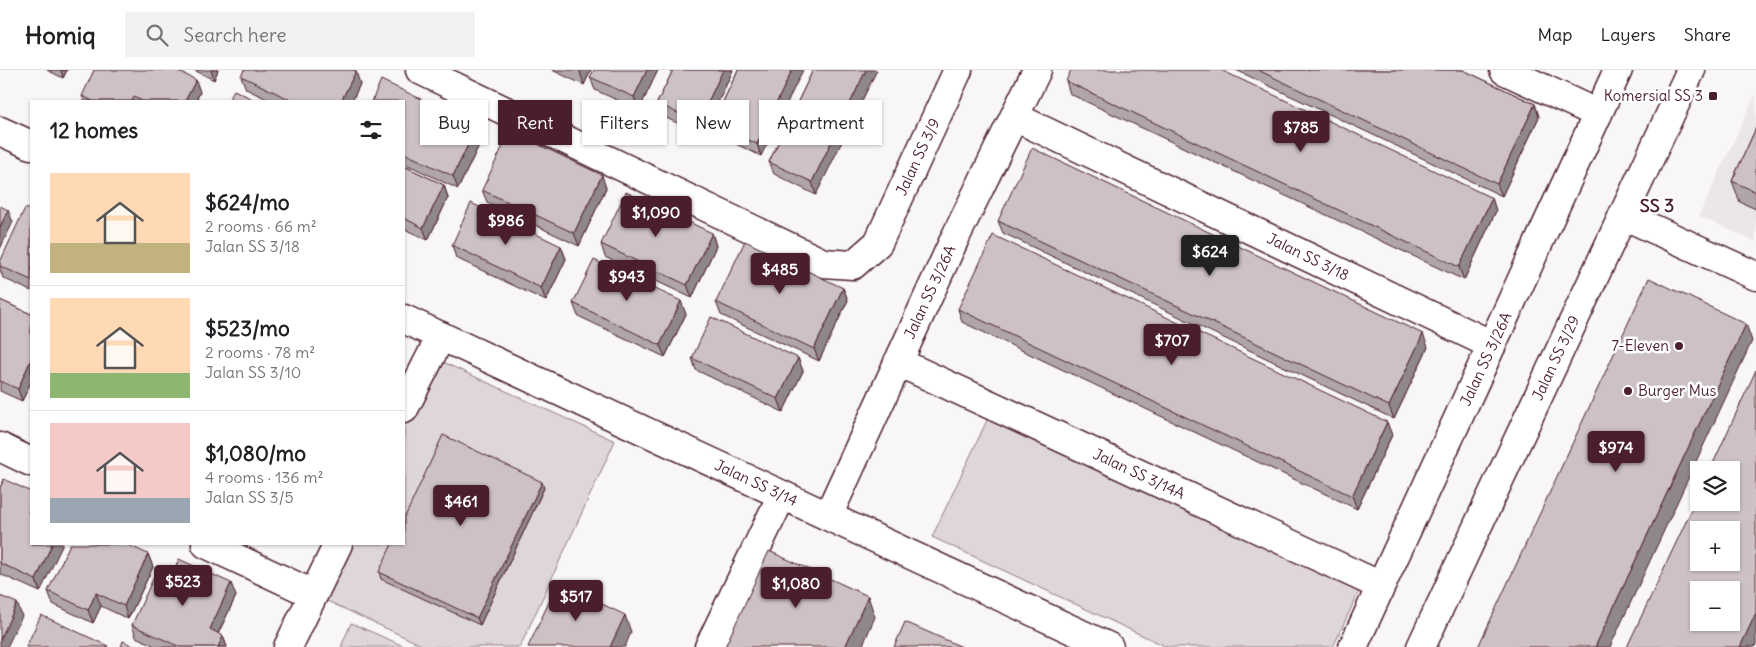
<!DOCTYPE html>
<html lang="en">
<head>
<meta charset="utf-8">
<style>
  :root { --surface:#fff; --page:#f2f2f2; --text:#202124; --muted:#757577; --line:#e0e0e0; --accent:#4a1f2b }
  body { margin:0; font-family:Delius,sans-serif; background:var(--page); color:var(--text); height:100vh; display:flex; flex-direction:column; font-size:19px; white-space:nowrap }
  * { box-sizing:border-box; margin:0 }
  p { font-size:16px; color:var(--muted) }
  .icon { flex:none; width:28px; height:28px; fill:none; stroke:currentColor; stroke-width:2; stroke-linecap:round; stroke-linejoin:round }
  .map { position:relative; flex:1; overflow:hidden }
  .details { position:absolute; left:30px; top:30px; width:375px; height:445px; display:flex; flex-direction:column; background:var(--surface); border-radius:0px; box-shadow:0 1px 4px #0004 }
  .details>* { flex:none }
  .guide { position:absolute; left:420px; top:30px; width:475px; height:45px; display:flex; gap:10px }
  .fabs { position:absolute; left:1690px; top:391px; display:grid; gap:10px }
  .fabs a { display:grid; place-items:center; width:50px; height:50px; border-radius:0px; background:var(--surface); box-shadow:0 1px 4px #0004; font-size:25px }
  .price { position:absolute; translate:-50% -42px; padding:0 11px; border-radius:5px; background:var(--accent); color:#fff; font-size:16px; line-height:32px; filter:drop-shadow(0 1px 2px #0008) }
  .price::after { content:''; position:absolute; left:50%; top:30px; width:15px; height:11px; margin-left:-8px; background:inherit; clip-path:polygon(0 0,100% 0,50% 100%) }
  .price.current { background:#222; color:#fff }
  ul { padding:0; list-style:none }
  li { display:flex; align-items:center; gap:15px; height:125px; padding:0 20px }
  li+li { border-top:1px solid var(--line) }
  li span { display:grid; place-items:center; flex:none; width:140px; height:100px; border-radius:0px; color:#555 }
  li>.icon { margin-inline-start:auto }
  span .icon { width:60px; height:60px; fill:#fffc; stroke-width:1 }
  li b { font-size:21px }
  h2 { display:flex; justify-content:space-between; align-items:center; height:60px; padding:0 20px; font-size:21px }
  .tag { padding:0 18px; border-radius:0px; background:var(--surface); box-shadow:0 1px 4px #0004; font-size:18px; line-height:45px }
  .tag.current { background:var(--accent); color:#fff }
  header { display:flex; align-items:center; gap:30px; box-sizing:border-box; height:70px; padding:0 25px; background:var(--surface); border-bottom:1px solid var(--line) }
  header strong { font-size:24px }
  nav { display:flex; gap:28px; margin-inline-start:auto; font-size:18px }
  .search { width:350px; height:45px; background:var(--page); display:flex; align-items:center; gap:12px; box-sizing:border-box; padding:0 18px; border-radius:0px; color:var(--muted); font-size:19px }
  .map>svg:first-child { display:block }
</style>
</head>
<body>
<header>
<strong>Homiq</strong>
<div class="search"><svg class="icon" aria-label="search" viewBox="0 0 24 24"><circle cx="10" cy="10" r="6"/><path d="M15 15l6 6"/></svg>Search here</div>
<nav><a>Map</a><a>Layers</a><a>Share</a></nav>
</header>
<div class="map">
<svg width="1756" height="577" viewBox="0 0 1756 577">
  <rect width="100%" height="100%" fill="#f8f6f7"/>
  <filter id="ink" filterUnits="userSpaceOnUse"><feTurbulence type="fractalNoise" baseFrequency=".02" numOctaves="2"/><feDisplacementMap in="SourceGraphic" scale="10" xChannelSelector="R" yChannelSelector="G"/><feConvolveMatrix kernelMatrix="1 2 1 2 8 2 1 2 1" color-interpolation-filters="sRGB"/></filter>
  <g filter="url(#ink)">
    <path fill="#ebe6e8" d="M 1756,23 L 1756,172 L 1699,146 Z"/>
    <path fill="#ded6d9" stroke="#947a82" d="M 434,288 L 615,371 L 520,577 L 426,577 L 323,529 L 348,474 L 404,474 L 404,353 Z
      M 989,346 L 1360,519 L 1333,577 L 1167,577 L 932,467 Z
      M 351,553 L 406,577 L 341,577 Z"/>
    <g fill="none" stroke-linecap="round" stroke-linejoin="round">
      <defs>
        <path id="street" d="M 420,0 L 823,193 L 853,195 L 878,173 L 958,0
          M 1504,0 L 1598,44
          M 1015,47 L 1492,275
          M 1623,145 L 1756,206
          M 898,292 L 1381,516
          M 404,339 L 441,266
          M 0,377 L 31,392
          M 828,446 L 955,168 L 1037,0
          M 206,474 L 313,524
          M 288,577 L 338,474
          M 709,577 L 782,425
          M 1353,577 L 1618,0"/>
        <path id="secondary" d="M 0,61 L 31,75
          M 404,249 L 1109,577
          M 1421,577 L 1691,0"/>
      </defs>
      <use href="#street" stroke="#4a1f2b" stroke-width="31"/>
      <use href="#secondary" stroke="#4a1f2b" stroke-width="31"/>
      <use href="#street" stroke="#fff" stroke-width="28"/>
      <use href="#secondary" stroke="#fff" stroke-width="28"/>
    </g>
    <path fill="#b0a6a9" stroke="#4a1f2b" d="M 47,0 L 67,0 L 63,8 Z
      M 194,0 L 218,0 L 214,10 Z
      M 552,0 L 591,0 L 584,15 Z
      M 658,0 L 639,40 L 595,20 L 590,7 Z
      M 673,0 L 733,0 L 703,65 L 662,46 L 657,33 Z
      M 738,0 L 761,86 L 717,65 L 713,53 Z
      M 813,0 L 816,125 L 774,104 L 769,92 Z
      M 1236,0 L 1463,0 L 1535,34 L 1539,47 L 1502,126 Z
      M 241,6 L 360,14 L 352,31 L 271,31 L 246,19 Z
      M 1066,11 L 1492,128 L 1496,141 L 1464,210 L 1070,24 Z
      M 200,22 L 196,31 L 84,31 L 82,26 Z
      M 404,31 L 477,56 L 482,69 L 458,119 L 404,93 Z
      M 1756,58 L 1756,139 L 1740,132 L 1732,111 Z
      M 404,96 L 444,115 L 448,128 L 428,170 L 404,159 Z
      M 606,118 L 579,176 L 487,132 L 482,120 Z
      M 31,140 L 31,221 L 3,208 L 0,199 L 0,192 Z
      M 998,151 L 1428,277 L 1394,349 L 1003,163 Z
      M 712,163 L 716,176 L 692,228 L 605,187 L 601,174 Z
      M 452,175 L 561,176 L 566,189 L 546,231 L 456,188 Z
      M 843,218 L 848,230 L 819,291 L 721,245 L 716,232 Z
      M 0,230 L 31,244 L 31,312 L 22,331 L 0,321 Z
      M 573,233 L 686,244 L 665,287 L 578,246 Z
      M 958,239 L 1392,365 L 1357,439 L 962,252 Z
      M 692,288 L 798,288 L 803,301 L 783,342 L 696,300 Z
      M 4,409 L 40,522 L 0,504 L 0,418 Z
      M 544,418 L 480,555 L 381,509 L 379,502 Z
      M 148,484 L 153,497 L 128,549 L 101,536 L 93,553 L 53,534 L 48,521 Z
      M 171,507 L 236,526 L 218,564 L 223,566 L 227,577 L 157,577 L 136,567 L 132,555 Z"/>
    <path fill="#908789" stroke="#4a1f2b" d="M 61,0 L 67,0 L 63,8 Z
      M 211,0 L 218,0 L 214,10 Z
      M 581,0 L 591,0 L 584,15 L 580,2 Z
      M 647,0 L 658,0 L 639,40 L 634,27 Z
      M 723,0 L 733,0 L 703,65 L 698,53 Z
      M 792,0 L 803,0 L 761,86 L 757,74 Z
      M 866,0 L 877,0 L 816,125 L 812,112 Z
      M 356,1 L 360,14 L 352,31 L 341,31 Z
      M 196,10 L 200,22 L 196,31 L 185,31 Z
      M 1535,34 L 1539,47 L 1502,126 L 1497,114 Z
      M 477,56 L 482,69 L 458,119 L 453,106 Z
      M 602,105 L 606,118 L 579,176 L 574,163 Z
      M 444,115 L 448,128 L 428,170 L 423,158 Z
      M 1492,128 L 1496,141 L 1464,210 L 1459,197 Z
      M 8,140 L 13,152 L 0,179 L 0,157 Z
      M 712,163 L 716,176 L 692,228 L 687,215 Z
      M 561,176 L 566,189 L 546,231 L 541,218 Z
      M 843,218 L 848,230 L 819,291 L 814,279 Z
      M 681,231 L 686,244 L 665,287 L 660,275 Z
      M 1746,254 L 1752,271 L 1610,577 L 1595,577 Z
      M 1423,264 L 1428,277 L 1394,349 L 1389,336 Z
      M 798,288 L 803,301 L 783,342 L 778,329 Z
      M 31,289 L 31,312 L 22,331 L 18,319 Z
      M 1387,352 L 1392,365 L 1357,439 L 1352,426 Z
      M 542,412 L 544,418 L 480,555 L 477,548 Z
      M 52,474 L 63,474 L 40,522 L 36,510 Z
      M 148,484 L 153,497 L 128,549 L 124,536 Z
      M 231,513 L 236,526 L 214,572 L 210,559 Z
      M 96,523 L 101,536 L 93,553 L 88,540 Z
      M 868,526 L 875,547 L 862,577 L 845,577 Z
      M 17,533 L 22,546 L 7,577 L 0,577 L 0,570 Z
      M 1756,543 L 1756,574 L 1755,577 L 1740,577 Z
      M 625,545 L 631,562 L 625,577 L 610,577 Z
      M 223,566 L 227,577 L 218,577 Z"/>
    <path fill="#cdc1c4" stroke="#4a1f2b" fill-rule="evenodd" d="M 94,0 L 176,0 L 196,10 L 185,31 L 142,31 L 134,27 L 132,31 L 93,31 L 82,26 Z
      M 244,0 L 353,0 L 356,1 L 341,31 L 293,31 L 241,6 Z
      M 594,0 L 647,0 L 634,27 L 590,7 Z
      M 673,0 L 723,0 L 698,53 L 657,33 Z
      M 738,0 L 792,0 L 757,74 L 713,53 Z
      M 813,0 L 866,0 L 812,112 L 769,92 Z
      M 1071,0 L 1221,0 L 1492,128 L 1459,197 L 1066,11 Z
      M 1258,0 L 1463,0 L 1535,34 L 1497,114 Z
      M 381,10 L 477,56 L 453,106 L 404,83 L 404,31 L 372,31 Z
      M 234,20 L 257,31 L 228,31 Z
      M 1756,58 L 1756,122 L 1732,111 Z
      M 510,61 L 602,105 L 574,163 L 482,120 Z
      M 1032,78 L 1423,264 L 1389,336 L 998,151 Z
      M 404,96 L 444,115 L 423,158 L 404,148 Z
      M 626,122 L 712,163 L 687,215 L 601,174 Z
      M 471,133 L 561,176 L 541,218 L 452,175 Z
      M 0,136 L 8,140 L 0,157 Z
      M 25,138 L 31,140 L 31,210 L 0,196 L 0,192 Z
      M 993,165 L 1387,352 L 1352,426 L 958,239 Z
      M 745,171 L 843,218 L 814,279 L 716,232 Z
      M 594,190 L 681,231 L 660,275 L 573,233 Z
      M 1649,208 L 1746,254 L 1595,577 L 1478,577 Z
      M 0,230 L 31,244 L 31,289 L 18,319 L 0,311 Z
      M 711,247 L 798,288 L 778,329 L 692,288 Z
      M 1756,300 L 1756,543 L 1740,577 L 1627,577 L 1699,424 L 1699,432 L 1731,432 L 1731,400 L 1710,400 ZM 1699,460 L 1731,460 L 1731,492 L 1699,492 ZM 1699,520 L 1731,520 L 1731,552 L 1699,552 Z
      M 443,365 L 542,412 L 477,548 L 379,502 L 392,474 L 404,474 L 404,449 Z
      M 4,409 L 31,422 L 31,436 L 28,442 L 31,444 L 31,474 L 52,474 L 36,510 L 0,493 L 0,418 Z
      M 70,474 L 126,474 L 148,484 L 124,536 L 96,523 L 88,540 L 48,521 Z
      M 769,481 L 868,526 L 845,577 L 725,577 Z
      M 179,489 L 231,513 L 210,559 L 223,566 L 218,577 L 180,577 L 132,555 L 157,500 L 171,507 Z
      M 558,513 L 625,545 L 610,577 L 528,577 Z
      M 0,526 L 17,533 L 0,570 Z
      M 41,545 L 108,576 L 107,577 L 26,577 Z
      M 905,552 L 962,577 L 894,577 Z
      M 123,571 L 135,577 L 121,577 Z"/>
  </g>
  <g fill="#4a1f2b" stroke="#fff" stroke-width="2">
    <rect x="1708" y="21" width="10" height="10" rx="2.5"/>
    <circle cx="1679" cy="276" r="5"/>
    <circle cx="1628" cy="321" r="5"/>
  </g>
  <g text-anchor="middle" stroke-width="5" stroke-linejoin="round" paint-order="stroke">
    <g font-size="15" fill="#4a1f2b" stroke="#fff" text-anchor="end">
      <text x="1703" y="31">Komersial SS 3</text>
      <text x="1669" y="281">7-Eleven</text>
      <text x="1638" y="326" text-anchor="start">Burger Mus</text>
    </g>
    <g font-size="15" fill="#4a1f2b" stroke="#fff">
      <text transform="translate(918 87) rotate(-65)" y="5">Jalan SS 3/9</text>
      <text transform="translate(1308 187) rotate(26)" y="5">Jalan SS 3/18</text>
      <text transform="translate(930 222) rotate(-65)" y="5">Jalan SS 3/26A</text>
      <text transform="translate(1556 288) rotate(-65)" y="5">Jalan SS 3/29</text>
      <text transform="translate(1486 289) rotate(-65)" y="5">Jalan SS 3/26A</text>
      <text transform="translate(1139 404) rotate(25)" y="5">Jalan SS 3/14A</text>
      <text transform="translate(756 413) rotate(25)" y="5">Jalan SS 3/14</text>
    </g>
    <g font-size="18" font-weight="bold" fill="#4a1f2b" stroke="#fff">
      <text x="1657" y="142">SS 3</text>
    </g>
  </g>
</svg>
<div class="fabs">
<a><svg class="icon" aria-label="layers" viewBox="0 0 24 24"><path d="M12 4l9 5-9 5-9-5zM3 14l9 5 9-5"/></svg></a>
<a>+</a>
<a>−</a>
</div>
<b class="price" style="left:1301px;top:83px">$785</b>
<b class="price" style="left:656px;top:168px">$1,090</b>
<b class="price" style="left:506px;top:176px">$986</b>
<b class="price current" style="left:1210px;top:207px">$624</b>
<b class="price" style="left:780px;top:225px">$485</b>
<b class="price" style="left:627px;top:232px">$943</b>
<b class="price" style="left:1172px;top:296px">$707</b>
<b class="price" style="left:1616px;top:403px">$974</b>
<b class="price" style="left:461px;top:457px">$461</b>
<b class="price" style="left:183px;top:537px">$523</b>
<b class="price" style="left:796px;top:539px">$1,080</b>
<b class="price" style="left:576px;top:552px">$517</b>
<div class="guide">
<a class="tag">Buy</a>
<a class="tag current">Rent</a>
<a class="tag">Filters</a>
<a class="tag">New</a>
<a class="tag">Apartment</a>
</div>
<section class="details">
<h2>12 homes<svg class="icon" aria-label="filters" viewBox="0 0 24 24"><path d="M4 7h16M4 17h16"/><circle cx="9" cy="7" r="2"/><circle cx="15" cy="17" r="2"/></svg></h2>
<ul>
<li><span style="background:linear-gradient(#ffd9b3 70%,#c2b280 0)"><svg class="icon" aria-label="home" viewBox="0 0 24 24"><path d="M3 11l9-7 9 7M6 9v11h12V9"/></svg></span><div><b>$624/mo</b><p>2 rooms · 66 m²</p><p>Jalan SS 3/18</p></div></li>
<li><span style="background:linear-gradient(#ffd9b3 75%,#8fb573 0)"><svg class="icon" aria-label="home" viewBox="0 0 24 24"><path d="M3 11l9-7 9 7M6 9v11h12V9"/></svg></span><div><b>$523/mo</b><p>2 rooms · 78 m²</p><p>Jalan SS 3/10</p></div></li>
<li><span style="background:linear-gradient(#f6c9c9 75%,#9aa5b1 0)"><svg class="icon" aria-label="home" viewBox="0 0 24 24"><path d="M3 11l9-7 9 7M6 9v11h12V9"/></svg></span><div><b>$1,080/mo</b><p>4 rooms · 136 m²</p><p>Jalan SS 3/5</p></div></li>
</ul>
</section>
</div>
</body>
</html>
